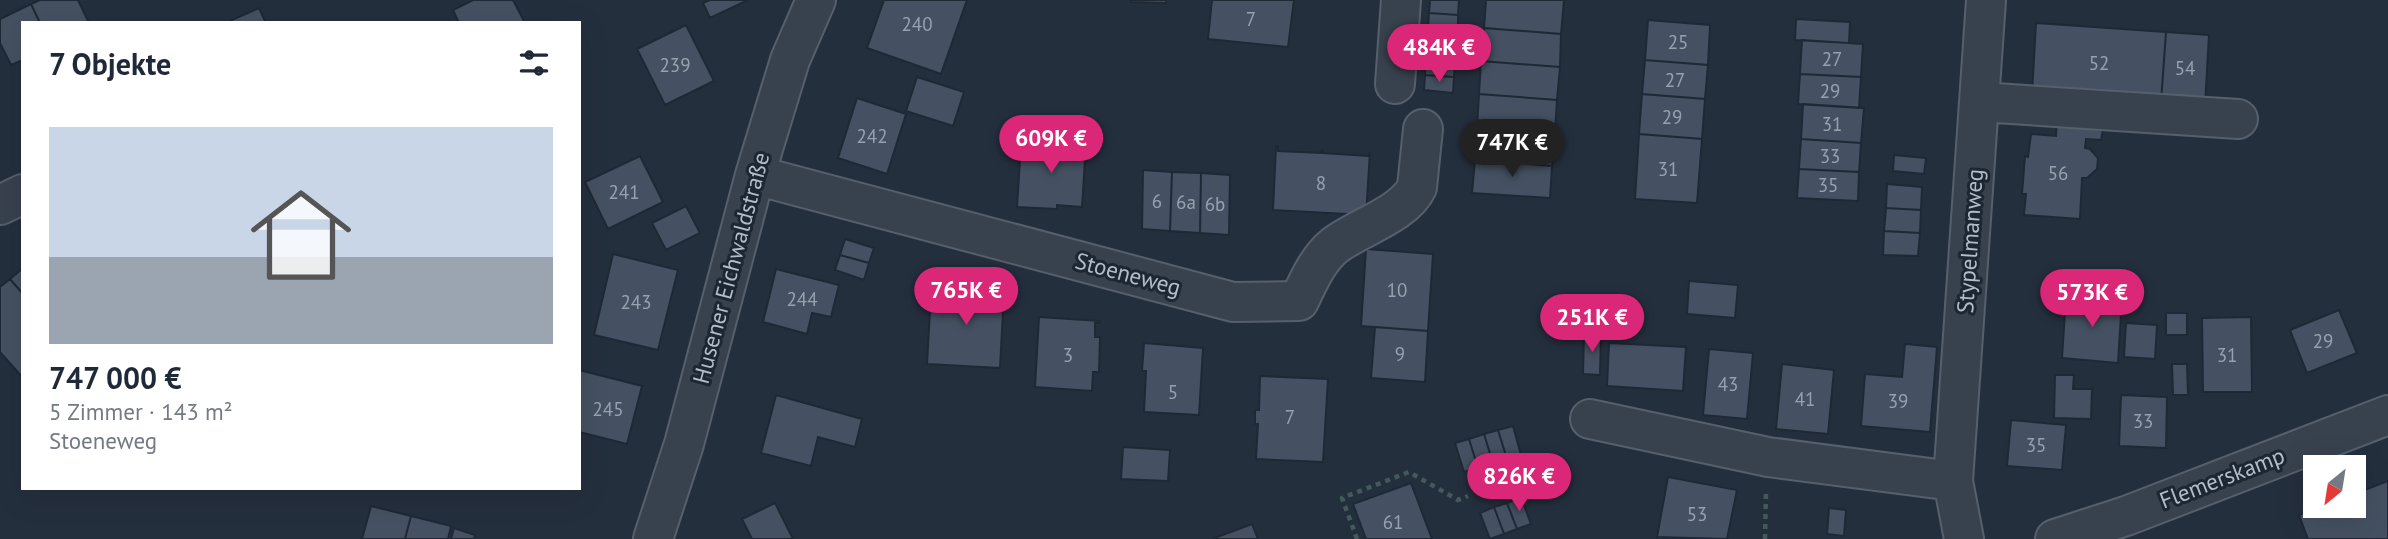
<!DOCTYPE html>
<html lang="de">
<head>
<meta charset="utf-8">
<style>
  :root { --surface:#fff; --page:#f2f2f3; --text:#1f2937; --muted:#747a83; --line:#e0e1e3; --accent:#db2777 }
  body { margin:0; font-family:"PT Sans",sans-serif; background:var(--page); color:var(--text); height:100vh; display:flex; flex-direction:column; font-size:26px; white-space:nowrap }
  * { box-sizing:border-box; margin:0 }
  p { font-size:23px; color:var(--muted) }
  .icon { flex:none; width:38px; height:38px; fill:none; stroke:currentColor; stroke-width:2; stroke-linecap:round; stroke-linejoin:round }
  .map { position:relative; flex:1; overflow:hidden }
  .sheet { position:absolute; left:21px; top:21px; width:560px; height:469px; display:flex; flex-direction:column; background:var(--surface); border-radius:0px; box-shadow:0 7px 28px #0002 }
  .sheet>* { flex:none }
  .needle { width:46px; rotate:210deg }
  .controls { position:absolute; left:2303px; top:455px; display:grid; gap:14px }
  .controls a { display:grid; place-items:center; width:63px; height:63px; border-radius:0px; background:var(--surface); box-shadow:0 7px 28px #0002; font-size:35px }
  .price { position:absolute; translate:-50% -60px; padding:0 16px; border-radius:24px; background:var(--accent); color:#fff; font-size:23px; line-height:46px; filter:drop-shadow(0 2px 4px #0008) }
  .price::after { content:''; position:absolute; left:50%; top:42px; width:21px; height:16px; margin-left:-10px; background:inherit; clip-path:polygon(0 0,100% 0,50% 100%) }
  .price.on { background:#222; color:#fff }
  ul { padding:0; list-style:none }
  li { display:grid; align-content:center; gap:14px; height:371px; padding:0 28px }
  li+li { border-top:2px solid var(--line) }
  li span { display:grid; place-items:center; height:217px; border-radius:0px; color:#555 }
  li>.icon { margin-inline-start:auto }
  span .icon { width:126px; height:126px; fill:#fffc; stroke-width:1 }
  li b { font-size:30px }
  h2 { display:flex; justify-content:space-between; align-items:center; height:84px; padding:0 28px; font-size:30px }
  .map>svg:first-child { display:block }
</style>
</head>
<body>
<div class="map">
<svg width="2388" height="539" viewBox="0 0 2388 539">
  <rect width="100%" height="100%" fill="#242f3e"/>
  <path fill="#455162" stroke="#1f2835" stroke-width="2" d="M 40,0 L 78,0 L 89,23 L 40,23 L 31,4 Z
    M 473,0 L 513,0 L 525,23 L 459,23 L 453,10 Z
    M 710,0 L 748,0 L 710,18 L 703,3 Z
    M 884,0 L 967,0 L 941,74 L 867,48 Z
    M 1131,0 L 1166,0 L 1166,3 L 1131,2 Z
    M 1212,0 L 1294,0 L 1288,47 L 1208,39 Z
    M 1430,0 L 1459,0 L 1458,15 L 1429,13 Z
    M 1486,0 L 1564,0 L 1561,34 L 1484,28 Z
    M 31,4 L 40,23 L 23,23 L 23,60 L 11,65 L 0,43 L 0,19 Z
    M 259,8 L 266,23 L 233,23 L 232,20 Z
    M 1429,13 L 1458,15 L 1458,30 L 1428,29 Z
    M 1796,19 L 1850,22 L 1849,43 L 1795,40 Z
    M 1648,20 L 1710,25 L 1708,65 L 1645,60 Z
    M 2036,23 L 2166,32 L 2161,102 L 2032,94 Z
    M 686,25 L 714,81 L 665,105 L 637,49 Z
    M 1484,28 L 1561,34 L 1560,67 L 1481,61 Z
    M 1428,29 L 1458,30 L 1457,46 L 1427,44 Z
    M 2166,32 L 2209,35 L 2205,105 L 2161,102 Z
    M 1802,40 L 1863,44 L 1861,77 L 1800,74 Z
    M 1427,44 L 1457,46 L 1455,62 L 1426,59 Z
    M 1426,59 L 1455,62 L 1454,77 L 1425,75 Z
    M 1645,60 L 1708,65 L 1705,99 L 1642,94 Z
    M 1481,61 L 1560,67 L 1557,100 L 1479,94 Z
    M 1800,74 L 1861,77 L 1859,108 L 1798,104 Z
    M 1425,75 L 1454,77 L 1453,93 L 1424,90 Z
    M 917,77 L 964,92 L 953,126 L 906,111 Z
    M 1479,94 L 1557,100 L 1555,132 L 1477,127 Z
    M 1642,94 L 1705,99 L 1702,139 L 1639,134 Z
    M 857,98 L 906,114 L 887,174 L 838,158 Z
    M 1803,104 L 1864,108 L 1861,143 L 1801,139 Z
    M 2057,121 L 2104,125 L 2101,140 L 2086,139 L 2085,148 L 2090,149 L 2098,158 L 2097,169 L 2087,178 L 2082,178 L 2080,219 L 2024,215 L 2026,194 L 2022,194 L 2025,156 L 2028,157 L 2031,134 L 2056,136 Z
    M 1477,127 L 1555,132 L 1552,166 L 1475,160 Z
    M 1639,134 L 1702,139 L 1697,203 L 1635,199 Z
    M 1801,139 L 1861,143 L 1859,172 L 1799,169 Z
    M 1036,141 L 1086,144 L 1082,207 L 1057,205 L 1057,209 L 1017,207 L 1021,143 L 1035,144 Z
    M 1276,146 L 1278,146 L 1278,151 L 1321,153 L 1322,149 L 1323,153 L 1368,156 L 1370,152 L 1366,215 L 1273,210 Z
    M 1894,155 L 1926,158 L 1924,174 L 1893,171 Z
    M 640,156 L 663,202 L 608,229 L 585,182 Z
    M 1475,160 L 1552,166 L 1550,198 L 1472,193 Z
    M 1799,169 L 1859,172 L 1858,201 L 1797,198 Z
    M 1143,170 L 1172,172 L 1170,231 L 1142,229 Z
    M 1172,172 L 1201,173 L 1200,233 L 1170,231 Z
    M 1201,173 L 1230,175 L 1229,235 L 1200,233 Z
    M 1887,184 L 1922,187 L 1921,210 L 1886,208 Z
    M 686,206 L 700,233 L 666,250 L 652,223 Z
    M 1886,208 L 1921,210 L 1920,233 L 1884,231 Z
    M 1884,231 L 1920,233 L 1918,256 L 1883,255 Z
    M 845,239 L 874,248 L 869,263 L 840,255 Z
    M 1366,249 L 1433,254 L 1428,331 L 1361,326 Z
    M 613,254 L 678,270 L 658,350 L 594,335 Z
    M 840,255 L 869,263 L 864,280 L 835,270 Z
    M 23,268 L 23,294 L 10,279 Z
    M 776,269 L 839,285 L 831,317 L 812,313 L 807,334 L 763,322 Z
    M 10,279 L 23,294 L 23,378 L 0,352 L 0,287 Z
    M 942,279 L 975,281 L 975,290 L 1004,292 L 1000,368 L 927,364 L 930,310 L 940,311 Z
    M 1689,281 L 1738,285 L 1735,318 L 1687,314 Z
    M 2066,296 L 2122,299 L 2118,363 L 2062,358 Z
    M 2339,310 L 2357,353 L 2307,373 L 2290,330 Z
    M 2166,313 L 2187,313 L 2187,335 L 2166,335 Z
    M 1039,317 L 1100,321 L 1100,323 L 1095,323 L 1095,337 L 1100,337 L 1099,372 L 1093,372 L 1092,391 L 1035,387 Z
    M 2251,317 L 2252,392 L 2203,392 L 2202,318 Z
    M 2126,323 L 2157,325 L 2155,359 L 2124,357 Z
    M 1375,327 L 1428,331 L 1425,382 L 1371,378 Z
    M 1584,333 L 1601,334 L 1600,375 L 1583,374 Z
    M 1144,343 L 1203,348 L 1199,415 L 1144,412 L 1146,371 L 1142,371 Z
    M 1609,343 L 1686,347 L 1683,391 L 1607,386 Z
    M 1905,344 L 1937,347 L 1930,432 L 1861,426 L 1865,374 L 1902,377 Z
    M 1709,349 L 1753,353 L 1747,419 L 1703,415 Z
    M 1782,364 L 1834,370 L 1828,434 L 1776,429 Z
    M 2172,364 L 2187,364 L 2188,395 L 2173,395 Z
    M 579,370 L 642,386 L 627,444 L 579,432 Z
    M 2055,375 L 2074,375 L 2073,389 L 2092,389 L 2091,419 L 2054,418 Z
    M 1260,376 L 1328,379 L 1323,462 L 1256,459 L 1258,424 L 1255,424 L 1255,410 L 1259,410 Z
    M 776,395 L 862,419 L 855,447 L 818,437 L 811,466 L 761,453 Z
    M 2121,395 L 2167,397 L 2166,448 L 2119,446 Z
    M 2011,420 L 2066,425 L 2062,470 L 2007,466 Z
    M 1513,426 L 1521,455 L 1507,459 L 1498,430 Z
    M 1498,430 L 1507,459 L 1493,463 L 1484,434 Z
    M 1484,434 L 1493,463 L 1478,468 L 1469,439 Z
    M 1469,439 L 1478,468 L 1464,472 L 1455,443 Z
    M 1123,447 L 1170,450 L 1168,481 L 1121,479 Z
    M 1668,477 L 1737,490 L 1727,539 L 1657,537 Z
    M 2388,481 L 2388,539 L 2308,539 L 2299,515 L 2324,506 L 2354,506 L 2354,494 Z
    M 1411,483 L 1432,539 L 1366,539 L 1353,504 Z
    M 1521,497 L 1531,524 L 1517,529 L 1507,503 Z
    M 775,503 L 793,539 L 752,539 L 742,519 Z
    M 1507,503 L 1517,529 L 1504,534 L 1494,507 Z
    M 371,506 L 411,516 L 405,539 L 362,539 Z
    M 1494,507 L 1504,534 L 1490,539 L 1480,513 Z
    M 1829,508 L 1846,510 L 1844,536 L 1827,534 Z
    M 411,516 L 451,526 L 448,539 L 405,539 Z
    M 1252,524 L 1258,539 L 1212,539 Z
    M 454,528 L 475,535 L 474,539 L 451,539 Z"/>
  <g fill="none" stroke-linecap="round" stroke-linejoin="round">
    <defs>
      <path id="minor" d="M 1395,84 L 1401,0
        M 1980,102 L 2238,119
        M 755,175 L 1233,302 L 1299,301 C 1308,282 1318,259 1334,246 C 1357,228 1405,214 1417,187 L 1423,129
        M 0,205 L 23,194
        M 1590,419 L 1768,457 L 1953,481
        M 653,539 L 684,444 L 755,175 L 790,60 L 816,0
        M 1964,539 L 1953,481 L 1986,0
        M 2055,539 L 2126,516 L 2388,415"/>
    </defs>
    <use href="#minor" stroke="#565f6c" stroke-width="42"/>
    <path stroke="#44595c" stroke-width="4.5" stroke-dasharray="5 5" stroke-linecap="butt" d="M 1357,539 L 1342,498 L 1409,472 L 1458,500 L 1468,496
      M 1765,539 L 1766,491"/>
    <use href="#minor" stroke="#38414e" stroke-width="38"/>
  </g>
  <g text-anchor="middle" stroke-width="6" stroke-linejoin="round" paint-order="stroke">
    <g font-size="19" fill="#98a1af">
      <text x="1251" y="26">7</text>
      <text x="917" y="31">240</text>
      <text x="1678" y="49">25</text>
      <text x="1832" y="66">27</text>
      <text x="2099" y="70">52</text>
      <text x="675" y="72">239</text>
      <text x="2185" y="75">54</text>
      <text x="1675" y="87">27</text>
      <text x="1830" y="98">29</text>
      <text x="1672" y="124">29</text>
      <text x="1832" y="131">31</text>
      <text x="872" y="143">242</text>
      <text x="1830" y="163">33</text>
      <text x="1668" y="176">31</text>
      <text x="2058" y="180">56</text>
      <text x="1321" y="190">8</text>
      <text x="1828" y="192">35</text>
      <text x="624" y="199">241</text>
      <text x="1157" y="208">6</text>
      <text x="1186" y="209">6a</text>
      <text x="1215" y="211">6b</text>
      <text x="1397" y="297">10</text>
      <text x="802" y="306">244</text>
      <text x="636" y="309">243</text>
      <text x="2323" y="348">29</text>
      <text x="1400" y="361">9</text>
      <text x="1068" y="362">3</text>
      <text x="2227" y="362">31</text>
      <text x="1728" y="391">43</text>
      <text x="1173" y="399">5</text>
      <text x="1805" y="406">41</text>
      <text x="1898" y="408">39</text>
      <text x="608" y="416">245</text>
      <text x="1290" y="424">7</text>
      <text x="2143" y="428">33</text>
      <text x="2036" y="452">35</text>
      <text x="1697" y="521">53</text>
      <text x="1393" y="529">61</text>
    </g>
    <g font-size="23" fill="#b4bcc9" stroke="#1d2633">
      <text transform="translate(1970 241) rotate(-86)" y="8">Stypelmanweg</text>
      <text transform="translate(731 268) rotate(-75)" y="8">Husener Eichwaldstraße</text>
      <text transform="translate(1128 274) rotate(15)" y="8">Stoeneweg</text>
      <text transform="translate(2222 478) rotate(-21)" y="8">Flemerskamp</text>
    </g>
  </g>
</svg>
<div class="controls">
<a><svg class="needle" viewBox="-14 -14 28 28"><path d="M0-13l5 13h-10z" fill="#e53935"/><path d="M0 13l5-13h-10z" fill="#747a83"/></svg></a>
</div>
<b class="price" style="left:1439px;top:84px">484K €</b>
<b class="price" style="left:1051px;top:175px">609K €</b>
<b class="price on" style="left:1512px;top:179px">747K €</b>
<b class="price" style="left:966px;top:327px">765K €</b>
<b class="price" style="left:2092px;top:329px">573K €</b>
<b class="price" style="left:1592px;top:354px">251K €</b>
<b class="price" style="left:1519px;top:513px">826K €</b>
<section class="sheet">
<h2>7 Objekte<svg class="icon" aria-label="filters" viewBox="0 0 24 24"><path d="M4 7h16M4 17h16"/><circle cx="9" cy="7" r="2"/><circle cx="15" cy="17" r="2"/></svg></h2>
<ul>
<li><span style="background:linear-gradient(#c9d6e8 60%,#9aa5b1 0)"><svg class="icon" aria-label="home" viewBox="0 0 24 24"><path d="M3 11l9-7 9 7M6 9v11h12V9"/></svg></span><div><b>747 000 €</b><p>5 Zimmer · 143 m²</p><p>Stoeneweg</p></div></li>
</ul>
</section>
</div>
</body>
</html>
